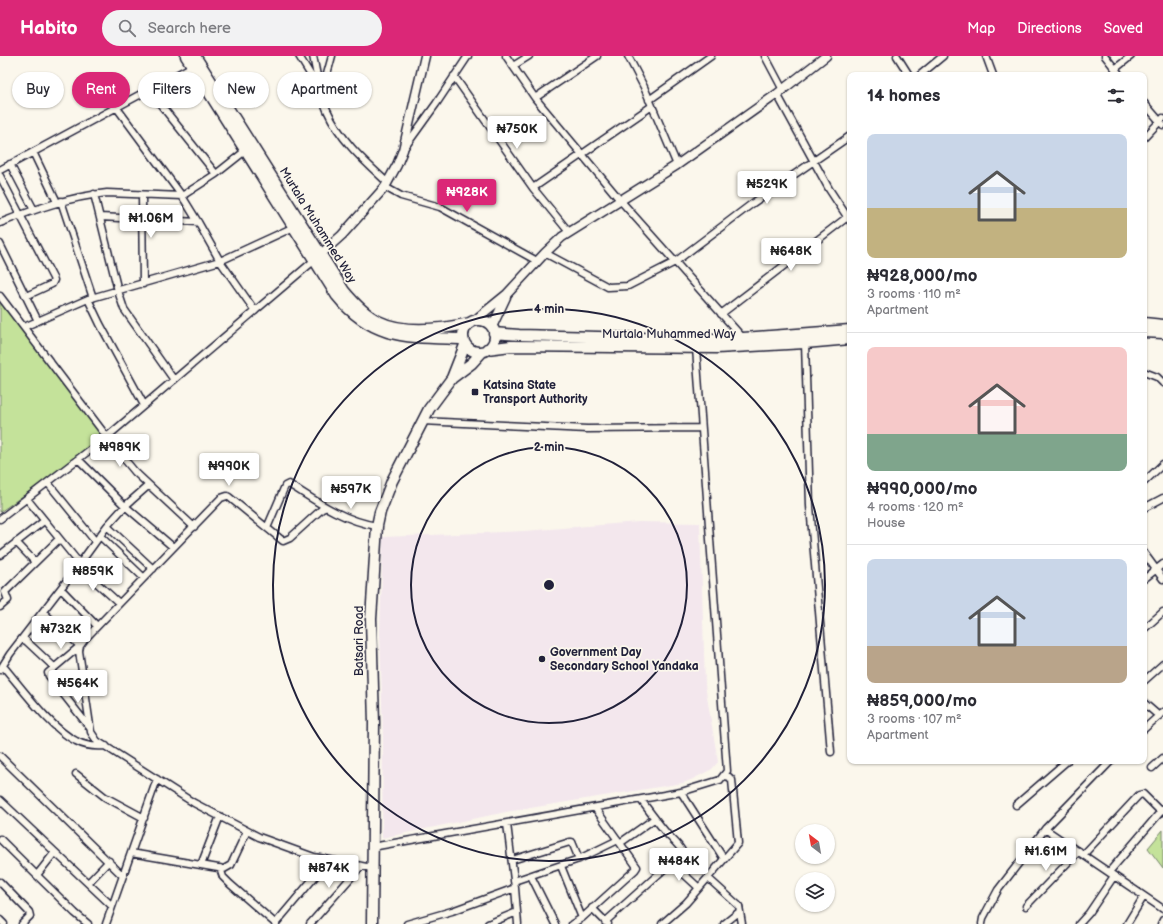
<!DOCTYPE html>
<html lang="en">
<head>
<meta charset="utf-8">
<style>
  :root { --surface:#fff; --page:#f2f2f3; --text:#2b2b33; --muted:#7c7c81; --line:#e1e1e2; --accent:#db2777 }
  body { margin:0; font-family:"Balsamiq Sans",sans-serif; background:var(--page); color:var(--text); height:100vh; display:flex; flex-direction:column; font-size:15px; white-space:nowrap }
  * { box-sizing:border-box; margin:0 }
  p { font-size:13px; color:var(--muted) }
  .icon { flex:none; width:22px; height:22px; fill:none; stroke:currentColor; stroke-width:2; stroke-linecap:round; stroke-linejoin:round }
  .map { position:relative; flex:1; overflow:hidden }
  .panel { position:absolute; left:847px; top:16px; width:300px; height:692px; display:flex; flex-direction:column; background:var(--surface); border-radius:8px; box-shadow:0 1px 3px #0004 }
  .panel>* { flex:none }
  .hud { position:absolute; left:12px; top:16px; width:380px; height:36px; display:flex; gap:8px }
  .needle { width:26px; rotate:329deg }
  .controls { position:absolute; left:795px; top:768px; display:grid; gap:8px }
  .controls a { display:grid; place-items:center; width:40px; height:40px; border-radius:50%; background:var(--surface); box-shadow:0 1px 3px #0004; font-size:20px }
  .price { position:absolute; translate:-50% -34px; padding:0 9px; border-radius:4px; background:#fff; color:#222; font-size:13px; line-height:26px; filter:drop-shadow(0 1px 2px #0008) }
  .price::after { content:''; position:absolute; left:50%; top:24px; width:12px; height:9px; margin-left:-6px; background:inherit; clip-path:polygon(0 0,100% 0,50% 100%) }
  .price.current { background:var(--accent); color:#fff }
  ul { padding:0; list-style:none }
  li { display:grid; align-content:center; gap:8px; height:212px; padding:0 20px }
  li+li { border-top:1px solid var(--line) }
  li span { display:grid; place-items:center; height:124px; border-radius:8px; color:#555 }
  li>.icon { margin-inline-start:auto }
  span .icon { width:72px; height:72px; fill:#fffc; stroke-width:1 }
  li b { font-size:17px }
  h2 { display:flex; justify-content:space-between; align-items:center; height:48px; padding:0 20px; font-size:17px }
  .pill { padding:0 14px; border-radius:18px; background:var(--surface); box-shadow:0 1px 3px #0004; font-size:14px; line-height:36px }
  .pill.current { background:var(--accent); color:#fff }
  header { display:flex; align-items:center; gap:24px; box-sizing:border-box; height:56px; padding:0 20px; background:var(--accent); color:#fff }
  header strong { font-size:19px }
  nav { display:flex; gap:22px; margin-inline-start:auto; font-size:14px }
  .search { width:280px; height:36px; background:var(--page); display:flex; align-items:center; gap:10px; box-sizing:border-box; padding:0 14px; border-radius:22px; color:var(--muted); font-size:15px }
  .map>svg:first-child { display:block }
</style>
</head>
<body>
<header>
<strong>Habito</strong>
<div class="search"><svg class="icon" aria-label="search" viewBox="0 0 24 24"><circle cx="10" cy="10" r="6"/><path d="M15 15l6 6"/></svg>Search here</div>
<nav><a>Map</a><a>Directions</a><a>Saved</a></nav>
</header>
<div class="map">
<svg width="1163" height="868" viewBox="0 0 1163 868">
  <rect width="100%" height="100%" fill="#fbf7ec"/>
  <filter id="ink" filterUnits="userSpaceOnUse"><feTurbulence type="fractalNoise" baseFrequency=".025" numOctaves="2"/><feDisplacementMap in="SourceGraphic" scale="8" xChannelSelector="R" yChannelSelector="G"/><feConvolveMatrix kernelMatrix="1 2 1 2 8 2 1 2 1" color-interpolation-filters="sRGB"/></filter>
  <g filter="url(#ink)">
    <path fill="#f3e7ed" d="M 639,466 L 700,467 L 705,629 L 718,706 L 712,713 L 693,723 L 683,727 L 506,756 L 382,782 L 383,684 L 380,576 L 383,481 L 524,475 Z"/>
    <path fill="#c4e29a" stroke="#73826a" d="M 0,237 L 108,380 L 0,456 Z
      M 1163,774 L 1163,812 L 1148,792 Z"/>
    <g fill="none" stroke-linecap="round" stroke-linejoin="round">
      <defs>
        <path id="minor" d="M 299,0 L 318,31
          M 313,0 C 317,18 319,37 327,54 C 341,85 363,104 388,127
          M 506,0 L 535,42 L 620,144 L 743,282
          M 628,0 L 644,31 L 677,109
          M 765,0 L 783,34
          M 897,0 L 909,19
          M 986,0 L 993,19
          M 1105,0 L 1120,19
          M 513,10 L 529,0
          M 1115,13 L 1131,0
          M 920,19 L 943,0
          M 454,20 L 533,132 L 569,176
          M 149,34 L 216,118
          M 322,36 L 332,0
          M 777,38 L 829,133 L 850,165
          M 535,42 L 597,0
          M 649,44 L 711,0
          M 1144,47 L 1163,69
          M 117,52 L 182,140 L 198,166 L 220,205 L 255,255
          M 1144,82 L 1163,62
          M 405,91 L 436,48 L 468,0
          M 33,96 L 57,146
          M 10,108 L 34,154
          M 0,114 L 193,10
          M 0,120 L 54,224 L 52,228 L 26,240
          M 385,131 L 401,140 L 440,151 L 537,205
          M 533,132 L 652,50
          M 94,138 L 118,235 L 124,253 L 174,324
          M 142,139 L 143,228
          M 61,145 L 93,242
          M 100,161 L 198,166
          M 0,167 C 35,153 69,141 107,137 L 182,140 L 216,118 L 245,95
          M 0,188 L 38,265
          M 545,197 L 608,231 L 628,230 L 675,206 L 753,147 L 850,80
          M 0,240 L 107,381
          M 88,243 L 100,268 L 144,349
          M 721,258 L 850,159
          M 24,271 L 88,243 L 220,205 L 294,171
          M 805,287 L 810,450 L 831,696
          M 1144,316 L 1157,321 L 1163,327
          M 422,365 L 587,373 L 701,372
          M 106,381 L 135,416 L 194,471
          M 78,403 L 125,450 L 173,491
          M 1144,426 L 1163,408
          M 48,427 L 95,485
          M 27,443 L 80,508
          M 1144,452 L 1163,442
          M 0,463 L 108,380 L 317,202
          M 107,470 L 153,513
          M 267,472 L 285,430 L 289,428 C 317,446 344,465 377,470
          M 100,480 L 144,522
          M 16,486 L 35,506
          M 1144,497 L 1163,523
          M 0,499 L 44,465
          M 78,510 L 119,547
          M 1144,523 L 1163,508
          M 61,533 L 97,570
          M 0,551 L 8,544 L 5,536 L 7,534 L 59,483
          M 43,556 L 80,590
          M 1144,573 L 1163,556
          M 23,582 L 54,611
          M 80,590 L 79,595 L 91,676 L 97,685 L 194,747 L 259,781 L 314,801 L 372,812
          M 3,610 C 21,631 51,673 76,685 C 85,690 95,691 106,690
          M 0,614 L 10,598 L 78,510 L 107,470 L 125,450 L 149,429
          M 1144,625 L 1163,608
          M 1144,647 L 1159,660
          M 90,672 L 49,620 L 48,617 L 80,590 L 85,583 L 221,442 L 227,440 L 229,441 L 283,485 L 290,482 L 322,453 L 325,452
          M 1144,673 L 1163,656
          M 0,700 L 123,820
          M 1152,712 L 1163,702
          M 76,718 L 105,741 L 144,762
          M 681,736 L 724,803
          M 0,744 L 112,850
          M 1016,749 L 1067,705
          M 507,768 L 515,832 L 518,868
          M 1045,773 L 1163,853
          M 0,783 L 75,857 L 88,868
          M 620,787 L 654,763
          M 372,791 L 681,736 L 720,724 L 727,715 L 696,292
          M 131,797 L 224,813 L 231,809 L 247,775
          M 1084,798 L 1139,739 L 1143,738 L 1161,756
          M 512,804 L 570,786 L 572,786 L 579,803
          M 672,807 L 699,832
          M 201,809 L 220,760
          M 561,810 L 582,862
          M 220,812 L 223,821 L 230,828 L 276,868
          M 1109,816 L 1163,753
          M 37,819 L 55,796
          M 531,820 L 555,868
          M 708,822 L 739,850 L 742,868
          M 514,825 L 579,803 L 618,784
          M 0,826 L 29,856 L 30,860 L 22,868
          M 88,827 L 109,805
          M 1026,850 L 1079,795
          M 592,852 L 608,868
          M 0,864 L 4,868
          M 605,866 L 681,798 L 682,795 C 679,789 673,784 668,779 C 658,767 650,756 641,744
          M 106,868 L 157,723
          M 275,868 L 329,804
          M 310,868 L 361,810
          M 407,868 L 452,855 L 515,832
          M 488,868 L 517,856
          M 572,868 L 582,862 L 635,814 L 637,811 L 595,752
          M 662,868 L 686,847 L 738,787 L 732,724 L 729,721 L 724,720
          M 724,868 L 739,856
          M 982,868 L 983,862 L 998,834 L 1045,773 L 1111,705
          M 1079,868 L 1089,857 L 1114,820
          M 1127,868 L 1144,840
          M 1161,868 L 1163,864"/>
        <path id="tertiary" d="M 321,198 L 342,179 L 385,131 L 397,109 L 403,94 L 425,0
          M 475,264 L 507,238 L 545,197 L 562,181 L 677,109 L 777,38 L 826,0
          M 492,271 L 506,241"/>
        <path id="primary" d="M 186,0 L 337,240 C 373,285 411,281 463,283
          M 195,0 L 344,235 C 354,247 364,258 378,265 C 404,278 443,273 470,267
          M463 280a16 16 0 1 1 32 0a16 16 0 1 1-32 0Z
          M 1144,267 L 1163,269
          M 1144,276 L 1163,277
          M 494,277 L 519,279 L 717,284 L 850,274
          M 487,293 L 511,290 L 717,292 L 805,287 L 850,283
          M 452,322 L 472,307 L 482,296
          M 372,868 L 374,667 L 371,563 L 377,470 L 380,456 L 392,425 L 429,353 L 452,322 L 465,289"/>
      </defs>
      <use href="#minor" stroke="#22223b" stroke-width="9"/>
      <use href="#tertiary" stroke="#22223b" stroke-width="11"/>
      <use href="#primary" stroke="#22223b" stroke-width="13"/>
      <use href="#minor" stroke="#fbf7ec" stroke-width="6"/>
      <use href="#tertiary" stroke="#fbf7ec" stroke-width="8"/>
      <use href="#primary" stroke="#fbf7ec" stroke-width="10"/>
    </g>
  </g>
  <g fill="none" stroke="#22223b" stroke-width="2">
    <circle cx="549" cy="529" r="138"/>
    <circle cx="549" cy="529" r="276"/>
  </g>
  <g fill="#22223b" stroke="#fbf7ec" stroke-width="1.5">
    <rect x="471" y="332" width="8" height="8" rx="2"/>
    <circle cx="542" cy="603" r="4"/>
  </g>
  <g text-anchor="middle" stroke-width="3.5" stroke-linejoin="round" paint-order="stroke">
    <g font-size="12" fill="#22223b" stroke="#fbf7ec">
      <text transform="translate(318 169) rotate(58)" y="4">Murtala Muhammed Way</text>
      <text x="669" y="282">Murtala Muhammed Way</text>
      <text transform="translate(359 585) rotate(-90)" y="4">Batsari Road</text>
    </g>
    <g font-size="12" font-weight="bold" fill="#22223b" stroke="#fbf7ec" text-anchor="start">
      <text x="483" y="333">Katsina State<tspan x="483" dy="14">Transport Authority</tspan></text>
      <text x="550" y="600">Government Day<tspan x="550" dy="14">Secondary School Yandaka</tspan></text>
    </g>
  </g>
  <circle cx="549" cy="529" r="6" fill="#22223b" stroke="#fbf7ec" stroke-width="2"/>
  <g font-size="12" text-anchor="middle" font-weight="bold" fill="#22223b" stroke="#fbf7ec" stroke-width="3.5" stroke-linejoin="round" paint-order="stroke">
    <text x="549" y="257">4 min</text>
    <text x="549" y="395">2 min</text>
  </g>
</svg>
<div class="controls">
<a><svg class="needle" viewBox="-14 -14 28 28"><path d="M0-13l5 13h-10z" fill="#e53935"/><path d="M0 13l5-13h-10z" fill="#7c7c81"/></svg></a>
<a><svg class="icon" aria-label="layers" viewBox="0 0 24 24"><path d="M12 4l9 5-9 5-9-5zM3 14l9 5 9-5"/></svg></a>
</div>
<b class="price" style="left:517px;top:94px">₦750K</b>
<b class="price" style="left:767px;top:149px">₦529K</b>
<b class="price current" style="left:467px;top:157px">₦928K</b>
<b class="price" style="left:151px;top:183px">₦1.06M</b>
<b class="price" style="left:791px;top:216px">₦648K</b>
<b class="price" style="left:120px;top:412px">₦989K</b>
<b class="price" style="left:229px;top:431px">₦990K</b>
<b class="price" style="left:351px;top:454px">₦597K</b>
<b class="price" style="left:93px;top:536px">₦859K</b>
<b class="price" style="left:61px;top:594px">₦732K</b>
<b class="price" style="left:78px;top:648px">₦564K</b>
<b class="price" style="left:1046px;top:816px">₦1.61M</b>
<b class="price" style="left:679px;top:826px">₦484K</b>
<b class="price" style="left:329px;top:833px">₦874K</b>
<div class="hud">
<a class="pill">Buy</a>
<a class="pill current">Rent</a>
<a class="pill">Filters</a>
<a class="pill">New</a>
<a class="pill">Apartment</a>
</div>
<section class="panel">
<h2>14 homes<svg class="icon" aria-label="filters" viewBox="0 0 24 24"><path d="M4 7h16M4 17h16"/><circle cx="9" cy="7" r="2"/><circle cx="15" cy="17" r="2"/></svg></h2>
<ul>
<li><span style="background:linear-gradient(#c9d6e8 60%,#c2b280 0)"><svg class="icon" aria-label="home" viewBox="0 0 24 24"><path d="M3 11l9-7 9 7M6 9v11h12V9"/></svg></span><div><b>₦928,000/mo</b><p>3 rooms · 110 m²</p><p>Apartment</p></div></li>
<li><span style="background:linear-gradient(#f6c9c9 70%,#7fa58c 0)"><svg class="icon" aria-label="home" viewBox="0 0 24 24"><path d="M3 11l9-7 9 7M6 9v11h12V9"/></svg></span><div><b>₦990,000/mo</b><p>4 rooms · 120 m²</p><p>House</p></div></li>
<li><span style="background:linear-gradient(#c9d6e8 70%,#b9a48a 0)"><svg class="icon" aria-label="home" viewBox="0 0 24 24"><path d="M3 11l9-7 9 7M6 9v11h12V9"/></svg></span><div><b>₦859,000/mo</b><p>3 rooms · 107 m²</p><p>Apartment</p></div></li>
</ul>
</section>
</div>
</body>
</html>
